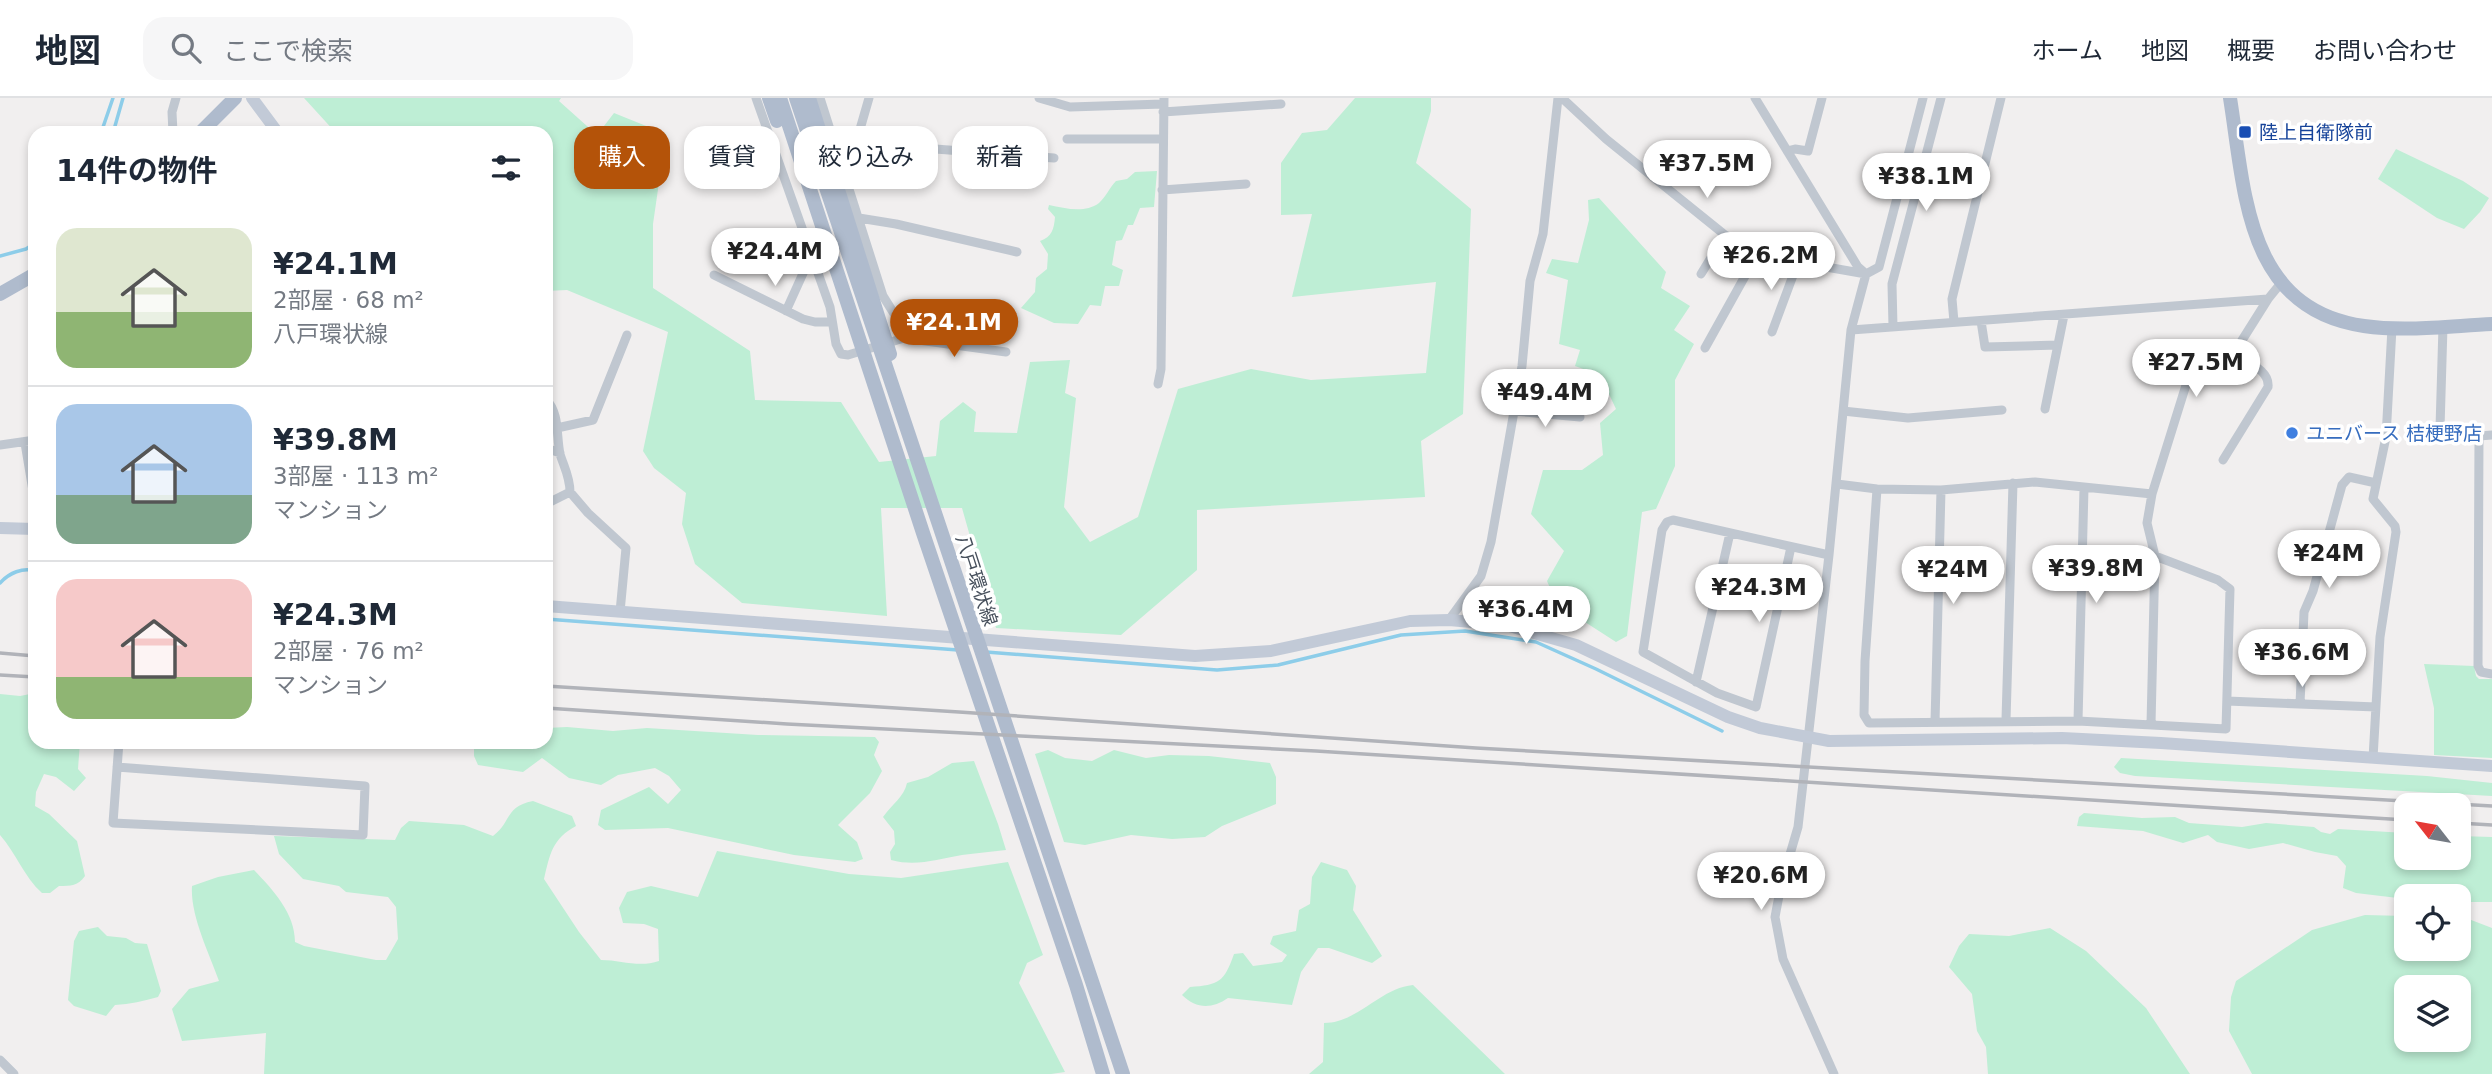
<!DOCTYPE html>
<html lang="ja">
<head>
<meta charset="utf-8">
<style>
  :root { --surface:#fff; --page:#f6f6f7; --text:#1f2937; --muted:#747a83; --line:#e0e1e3; --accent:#b45309 }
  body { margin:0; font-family:"DejaVu Sans","Noto Sans JP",sans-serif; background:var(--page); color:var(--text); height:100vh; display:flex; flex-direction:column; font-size:26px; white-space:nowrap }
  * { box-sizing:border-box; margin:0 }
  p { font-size:23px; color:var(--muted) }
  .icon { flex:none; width:38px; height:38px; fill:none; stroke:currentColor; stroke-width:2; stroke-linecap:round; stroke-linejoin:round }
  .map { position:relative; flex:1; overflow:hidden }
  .side { position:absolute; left:28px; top:28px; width:525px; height:623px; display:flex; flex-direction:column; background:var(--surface); border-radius:21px; box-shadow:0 4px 10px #0003 }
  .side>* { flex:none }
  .top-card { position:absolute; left:574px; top:28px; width:665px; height:63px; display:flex; gap:14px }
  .needle { width:46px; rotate:301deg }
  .fabs { position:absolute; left:2394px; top:695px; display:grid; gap:14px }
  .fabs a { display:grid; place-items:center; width:77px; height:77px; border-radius:14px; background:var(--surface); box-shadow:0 4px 10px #0003; font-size:35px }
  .price { position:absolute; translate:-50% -60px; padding:0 16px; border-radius:24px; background:#fff; color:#222; font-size:23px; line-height:46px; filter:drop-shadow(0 2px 4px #0008) }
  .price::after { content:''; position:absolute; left:50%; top:42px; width:21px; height:16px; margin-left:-10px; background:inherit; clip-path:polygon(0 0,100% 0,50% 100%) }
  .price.selected { background:var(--accent); color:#fff }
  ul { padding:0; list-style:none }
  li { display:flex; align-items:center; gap:21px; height:175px; padding:0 28px }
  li+li { border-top:2px solid var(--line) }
  li span { display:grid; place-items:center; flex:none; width:196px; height:140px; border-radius:21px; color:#555 }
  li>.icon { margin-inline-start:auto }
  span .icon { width:84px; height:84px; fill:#fffc; stroke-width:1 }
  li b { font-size:30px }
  h2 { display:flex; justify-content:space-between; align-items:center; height:84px; padding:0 28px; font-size:30px }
  .chip { padding:0 24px; border-radius:21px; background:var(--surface); box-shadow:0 4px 10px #0003; font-size:24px; line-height:63px }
  .chip.selected { background:var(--accent); color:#fff }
  header { display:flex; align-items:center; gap:42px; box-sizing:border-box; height:98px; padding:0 35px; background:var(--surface); border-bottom:2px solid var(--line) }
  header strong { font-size:33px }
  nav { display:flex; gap:38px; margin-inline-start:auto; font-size:24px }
  .search { width:490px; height:63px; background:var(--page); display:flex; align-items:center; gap:18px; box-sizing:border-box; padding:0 24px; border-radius:21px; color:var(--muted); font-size:26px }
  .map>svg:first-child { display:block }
</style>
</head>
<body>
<header>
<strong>地図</strong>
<div class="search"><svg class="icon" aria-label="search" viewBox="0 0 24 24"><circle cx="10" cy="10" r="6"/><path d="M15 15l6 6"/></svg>ここで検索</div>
<nav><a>ホーム</a><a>地図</a><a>概要</a><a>お問い合わせ</a></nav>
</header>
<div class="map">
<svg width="2492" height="976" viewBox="0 0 2492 976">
  <rect width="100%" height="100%" fill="#f1efef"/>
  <path fill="#beeed5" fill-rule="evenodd" d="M 304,0 L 561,0 L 559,3 L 597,37 L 614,15 L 666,36 L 653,126 L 653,190 L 750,253 L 755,302 L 841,304 L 879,364 L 936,358 L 940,323 L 963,304 L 976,314 L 974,334 L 1017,335 L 1030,264 L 1070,262 L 1065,295 L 1076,300 L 1064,409 L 1090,444 L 1138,419 L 1178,291 L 1251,271 L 1311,282 L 1426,275 L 1436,184 L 1292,199 L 1312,116 L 1281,117 L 1281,65 L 1302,35 L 1327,32 L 1355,0 L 1431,0 L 1431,13 L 1416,65 L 1471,111 L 1463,316 L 1421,343 L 1425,399 L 1197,412 L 1197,472 L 1121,537 L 996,530 L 962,410 L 881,410 L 887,518 L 742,505 L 695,466 L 682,426 L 686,395 L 654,370 L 643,353 L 668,234 L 567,192 L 546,193 L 546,35 L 336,35 Z
    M 2396,51 L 2463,83 L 2489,100 L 2480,114 L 2464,131 L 2437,120 L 2378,81 Z
    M 1157,73 L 1154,109 L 1140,110 L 1133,127 L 1128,127 L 1122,142 L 1116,143 L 1112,167 L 1123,172 L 1119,188 L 1105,188 L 1101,208 L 1090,207 L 1078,226 L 1054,225 L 1021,210 L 1035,194 L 1036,180 L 1047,171 L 1048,156 L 1040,143 C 1052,139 1054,131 1055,119 L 1048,111 L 1049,107 C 1065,110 1084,116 1099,105 C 1105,100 1110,89 1116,83 L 1127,81 L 1135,74 Z
    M 1599,100 L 1666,174 L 1661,190 L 1690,208 L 1674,232 L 1694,246 L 1675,282 L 1675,368 L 1656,411 L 1642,414 L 1627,538 L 1616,544 L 1557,506 L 1547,483 L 1564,453 L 1531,416 L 1543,372 L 1582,372 L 1603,357 L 1600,325 L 1616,311 L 1600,277 L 1575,268 L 1580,252 L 1559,246 L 1568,182 L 1546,175 L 1552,161 L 1578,165 L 1589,122 L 1588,102 Z
    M 2424,566 L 2474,568 L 2476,578 L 2479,581 L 2492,581 L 2492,660 L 2434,657 L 2434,610 Z
    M 35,595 L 35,644 L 80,644 L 78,671 L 86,680 L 74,693 L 56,679 L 44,676 L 36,694 L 35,708 L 49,716 L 77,743 L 85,778 C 78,788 71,788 59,788 L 50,795 L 42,795 C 24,779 16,755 0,737 L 0,596 L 20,598 Z
    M 567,629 L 613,633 L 647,630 L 758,637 L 875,639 L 879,644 L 874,657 L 882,673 L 870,695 L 838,727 L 857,744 L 863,761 L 855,764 L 794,757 L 668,730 L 605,732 L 598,727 L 601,712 L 649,689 L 668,706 L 681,692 L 669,678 L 655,670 L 618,677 L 601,687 L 569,680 L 542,660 L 523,674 L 478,667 L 474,658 L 474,646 L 470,644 L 546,644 L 546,630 Z
    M 1048,652 L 1065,660 L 1092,663 L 1114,652 L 1146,660 L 1169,657 L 1209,658 L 1270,665 L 1276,679 L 1276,706 L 1222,728 L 1205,739 L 1172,741 L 1131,737 L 1085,747 L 1064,744 L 1035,656 Z
    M 2121,660 L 2427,678 L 2492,685 L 2492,698 L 2135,678 L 2120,675 L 2114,669 Z
    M 974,663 L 998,726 L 1006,752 C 991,754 976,755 962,757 C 937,761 917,769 891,762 L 890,754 L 895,746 L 894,733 L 883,719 C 892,706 904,699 907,685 L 928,679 L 952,665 Z
    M 533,703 L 572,718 L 576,728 C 552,741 550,756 544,781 L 579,834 L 601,862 C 621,862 639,870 659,863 L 658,831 L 644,826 L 623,825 L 619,810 L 627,794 L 651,788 L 698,799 L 717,753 L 849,776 L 901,780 L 1008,764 L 1043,857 L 1027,865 L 1019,885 L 1065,974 L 1051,976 L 264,976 L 266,935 L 182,943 L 172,911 L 189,891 L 219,883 C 209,855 190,817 192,788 L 218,779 L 254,772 C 273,792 295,815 295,844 L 304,848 L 376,862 L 386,862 L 398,841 L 396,809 L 388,799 L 346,794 L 339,788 L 303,781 L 279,756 L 274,738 L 395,742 L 401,730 L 409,723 L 464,727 L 493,738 C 512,724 504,709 533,703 Z
    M 2084,715 L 2142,720 L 2175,719 L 2189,725 L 2242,729 L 2266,725 L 2314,729 L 2321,734 L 2330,736 L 2338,731 L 2406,735 L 2406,760 L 2459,760 L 2459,738 L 2492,739 L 2492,804 L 2459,804 L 2459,798 L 2406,798 L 2406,801 L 2356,795 L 2343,790 L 2346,768 L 2337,758 L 2315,754 L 2283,745 L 2249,751 L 2217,744 L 2208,737 L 2183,745 L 2143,733 L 2077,728 L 2079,719 Z
    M 1321,764 L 1347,772 L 1356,788 L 1353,812 L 1382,858 L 1372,865 L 1329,850 L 1318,850 L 1301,874 L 1292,907 L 1228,900 C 1212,911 1196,911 1182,897 L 1190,889 C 1219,887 1224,884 1234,856 L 1243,855 L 1253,868 L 1282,864 L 1287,857 L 1270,846 L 1273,838 L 1296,833 L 1299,812 L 1310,806 L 1312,779 Z
    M 2365,817 L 2406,818 L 2406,850 L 2459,850 L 2459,820 L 2466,820 L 2492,830 L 2492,976 L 2252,976 L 2229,933 L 2231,899 L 2236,883 L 2312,832 ZM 2406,889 L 2459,889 L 2459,942 L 2406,942 Z
    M 98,829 L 107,838 L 126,840 L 135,845 L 147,846 L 161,893 L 158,899 C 144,903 130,906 115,907 L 106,918 L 74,908 L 68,902 L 74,843 L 79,833 Z
    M 2050,830 L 2086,853 L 2146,910 L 2190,976 L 1988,976 L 1986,949 L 1977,933 L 1972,896 L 1949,869 L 1959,848 L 1969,836 L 2009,838 Z
    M 1413,887 L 1505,976 L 1309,976 L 1323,964 L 1324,925 C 1358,925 1380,890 1413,887 Z"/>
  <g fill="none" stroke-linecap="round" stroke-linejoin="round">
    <path stroke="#8dcde9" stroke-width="3.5" d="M 101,35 L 113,0
      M 113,35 L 123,0
      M 0,158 L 26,151 L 35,145
      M 0,485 C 9,475 23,469 35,473
      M 546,521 L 958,552
      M 986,554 L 1217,572 L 1278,567 L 1401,537 L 1465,533 L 1536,544 L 1596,571 L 1722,633"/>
    <path stroke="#c0c7d0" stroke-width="9" d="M 756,0 L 830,209 L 836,246 L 841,256 L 848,257 L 904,240 L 903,230 L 883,198 L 820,0
      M 1039,0 L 1070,9 L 1163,6
      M 1562,0 L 1606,41 L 1725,137 L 1744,147 L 1798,164 L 1866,176 L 1879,169 L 1923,0
      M 1755,0 L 1858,169 L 1866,176 L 1851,232 L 1829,457 L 1798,729 L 1781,787 L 1775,819 L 1783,861 L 1834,976
      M 1163,14 L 1281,6
      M 173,35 L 172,14 L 176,0
      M 1067,41 L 1163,41
      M 856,45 L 869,0
      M 1787,53 L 1795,51 L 1808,53 L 1822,0
      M 715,55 L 763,72 L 781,74
      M 843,71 L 856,45 L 1054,60
      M 1162,92 L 1246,86
      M 859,120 L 896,126 L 1017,154
      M 1701,176 L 1725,137
      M 714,177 L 803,221 L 815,224 L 831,224
      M 786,213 L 805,171 L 812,163
      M 1981,223 L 1985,249 L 2058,247
      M 1954,224 L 1952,201 L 2001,0
      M 2443,228 L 2440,330 L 2442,334 L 2447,336 L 2479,338 L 2478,568 L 2481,574 L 2492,576
      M 1893,229 L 1892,186 L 1941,0
      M 1851,232 L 2268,201
      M 1772,234 L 1798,164
      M 904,240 L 1006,254
      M 1705,250 L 1759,153
      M 1158,286 L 1161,271 L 1164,0
      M 546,301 C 560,316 556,337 560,356 C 564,369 570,379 570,394 L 588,415 L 626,450 L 620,514
      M 2045,311 L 2064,217
      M 1514,313 L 1580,319
      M 1843,313 L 1908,320 L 2002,312
      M 557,330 L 593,322 L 627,237
      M 2479,338 L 2492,337
      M 25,345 L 35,405
      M 0,347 L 35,342
      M 546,350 L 560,355
      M 2223,362 L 2268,289 C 2270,272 2246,264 2234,255
      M 1837,386 L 1877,391 L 1941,392 L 2035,384 L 2152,396
      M 1877,391 L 1865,563 L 1864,617 L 1869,625 L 2078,623 L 2226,631 L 2230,491 L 2218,482 L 2155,458
      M 546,406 L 570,394
      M 1791,449 L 1756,609 L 1717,595 L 1643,554 L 1662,432 L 1667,424 L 1673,422 L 1829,457
      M 1449,522 L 1481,478 L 1491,444 L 1522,268 L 1530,183 L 1543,136 L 1558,0
      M 1696,584 L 1730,435
      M 2227,603 L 2376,609
      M 2300,606 L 2304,514 L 2313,493 L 2342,387 L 2349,379 L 2376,385
      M 2006,622 L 2013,385
      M 2078,623 L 2084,390
      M 1935,624 L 1941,392
      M 2151,626 L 2155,458 L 2147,425 L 2152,396 L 2196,255 L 2205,253 L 2234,255 L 2268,201 L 2281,185
      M 2373,660 L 2380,539 L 2396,434 L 2395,428 L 2373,401 L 2386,339 L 2392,230
      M 117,669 L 365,688 L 363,737 L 113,725 L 119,644
      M 0,962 L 14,976"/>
    <path stroke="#c2cad7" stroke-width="12" d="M 252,0 L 278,35
      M 0,430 L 35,431
      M 546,508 L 1195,558 L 1271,553 L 1410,523 L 1449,522 L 1506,527 L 1576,547 L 1728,619 L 1760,630 L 1829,643 L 2062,640 L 2161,645 L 2492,668"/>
    <path stroke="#afbbcd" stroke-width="14" d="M 769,0 L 777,23
      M 780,0 L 923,435 L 1076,887 L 1103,976
      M 796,0 L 1123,976
      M 809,0 L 890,256
      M 2230,0 C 2245,93 2245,211 2364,228 C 2405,234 2450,228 2492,226
      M 200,35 L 235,0
      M 0,196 L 35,176"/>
    <path stroke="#b1b3b9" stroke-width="3.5" d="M 0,555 L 35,558
      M 0,577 L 35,579
      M 546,588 L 959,614 L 1476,650 L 2492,708
      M 546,610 L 787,626 L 1316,653 L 2406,722
      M 2459,725 L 2492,727"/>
  </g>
  <rect fill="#1a4fb4" stroke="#fff" stroke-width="2.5" x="2238" y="27" width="14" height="14" rx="3.5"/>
  <circle fill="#3f7fe0" stroke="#fff" stroke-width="2.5" cx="2292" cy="335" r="7"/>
  <g text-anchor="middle" stroke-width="7" stroke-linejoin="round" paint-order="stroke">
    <g font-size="19" fill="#164399" stroke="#fff" text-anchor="start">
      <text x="2259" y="41">陸上自衛隊前</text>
    </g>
    <g font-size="19" fill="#366cbe" stroke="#fff" text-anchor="start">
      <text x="2306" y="342">ユニバース 桔梗野店</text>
    </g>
    <g font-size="19" fill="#47505c" stroke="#fff">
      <text transform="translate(977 482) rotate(72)" y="7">八戸環状線</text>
    </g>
  </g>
</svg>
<div class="fabs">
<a><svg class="needle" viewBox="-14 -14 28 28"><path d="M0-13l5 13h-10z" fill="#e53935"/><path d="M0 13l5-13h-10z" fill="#747a83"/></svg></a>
<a><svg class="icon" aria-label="locate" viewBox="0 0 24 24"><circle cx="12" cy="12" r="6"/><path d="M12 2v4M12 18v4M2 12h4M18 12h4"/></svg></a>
<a><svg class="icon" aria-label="layers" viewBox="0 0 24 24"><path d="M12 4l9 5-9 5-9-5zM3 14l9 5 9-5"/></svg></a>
</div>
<b class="price" style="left:1707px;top:102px">¥37.5M</b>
<b class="price" style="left:1926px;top:115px">¥38.1M</b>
<b class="price" style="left:775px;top:190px">¥24.4M</b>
<b class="price" style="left:1771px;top:194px">¥26.2M</b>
<b class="price selected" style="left:954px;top:261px">¥24.1M</b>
<b class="price" style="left:2196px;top:301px">¥27.5M</b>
<b class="price" style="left:1545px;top:331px">¥49.4M</b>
<b class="price" style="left:2329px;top:492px">¥24M</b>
<b class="price" style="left:2096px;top:507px">¥39.8M</b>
<b class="price" style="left:1953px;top:508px">¥24M</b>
<b class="price" style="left:1759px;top:526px">¥24.3M</b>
<b class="price" style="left:1526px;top:548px">¥36.4M</b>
<b class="price" style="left:2302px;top:591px">¥36.6M</b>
<b class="price" style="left:1761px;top:814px">¥20.6M</b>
<div class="top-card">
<a class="chip selected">購入</a>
<a class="chip">賃貸</a>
<a class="chip">絞り込み</a>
<a class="chip">新着</a>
</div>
<section class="side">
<h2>14件の物件<svg class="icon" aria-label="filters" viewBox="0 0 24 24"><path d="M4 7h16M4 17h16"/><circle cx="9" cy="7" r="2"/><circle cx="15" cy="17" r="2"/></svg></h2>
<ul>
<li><span style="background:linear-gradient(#dfe7d0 60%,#8fb573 0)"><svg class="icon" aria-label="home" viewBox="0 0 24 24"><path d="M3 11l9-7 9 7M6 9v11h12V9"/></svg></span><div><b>¥24.1M</b><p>2部屋 · 68 m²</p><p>八戸環状線</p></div></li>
<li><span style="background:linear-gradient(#a9c7e8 65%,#7fa58c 0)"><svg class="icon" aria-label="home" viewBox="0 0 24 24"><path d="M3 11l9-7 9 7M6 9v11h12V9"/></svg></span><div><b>¥39.8M</b><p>3部屋 · 113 m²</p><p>マンション</p></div></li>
<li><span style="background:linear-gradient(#f6c9c9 70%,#8fb573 0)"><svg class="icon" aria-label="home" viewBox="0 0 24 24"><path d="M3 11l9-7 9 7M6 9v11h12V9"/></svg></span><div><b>¥24.3M</b><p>2部屋 · 76 m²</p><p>マンション</p></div></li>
</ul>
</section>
</div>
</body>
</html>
